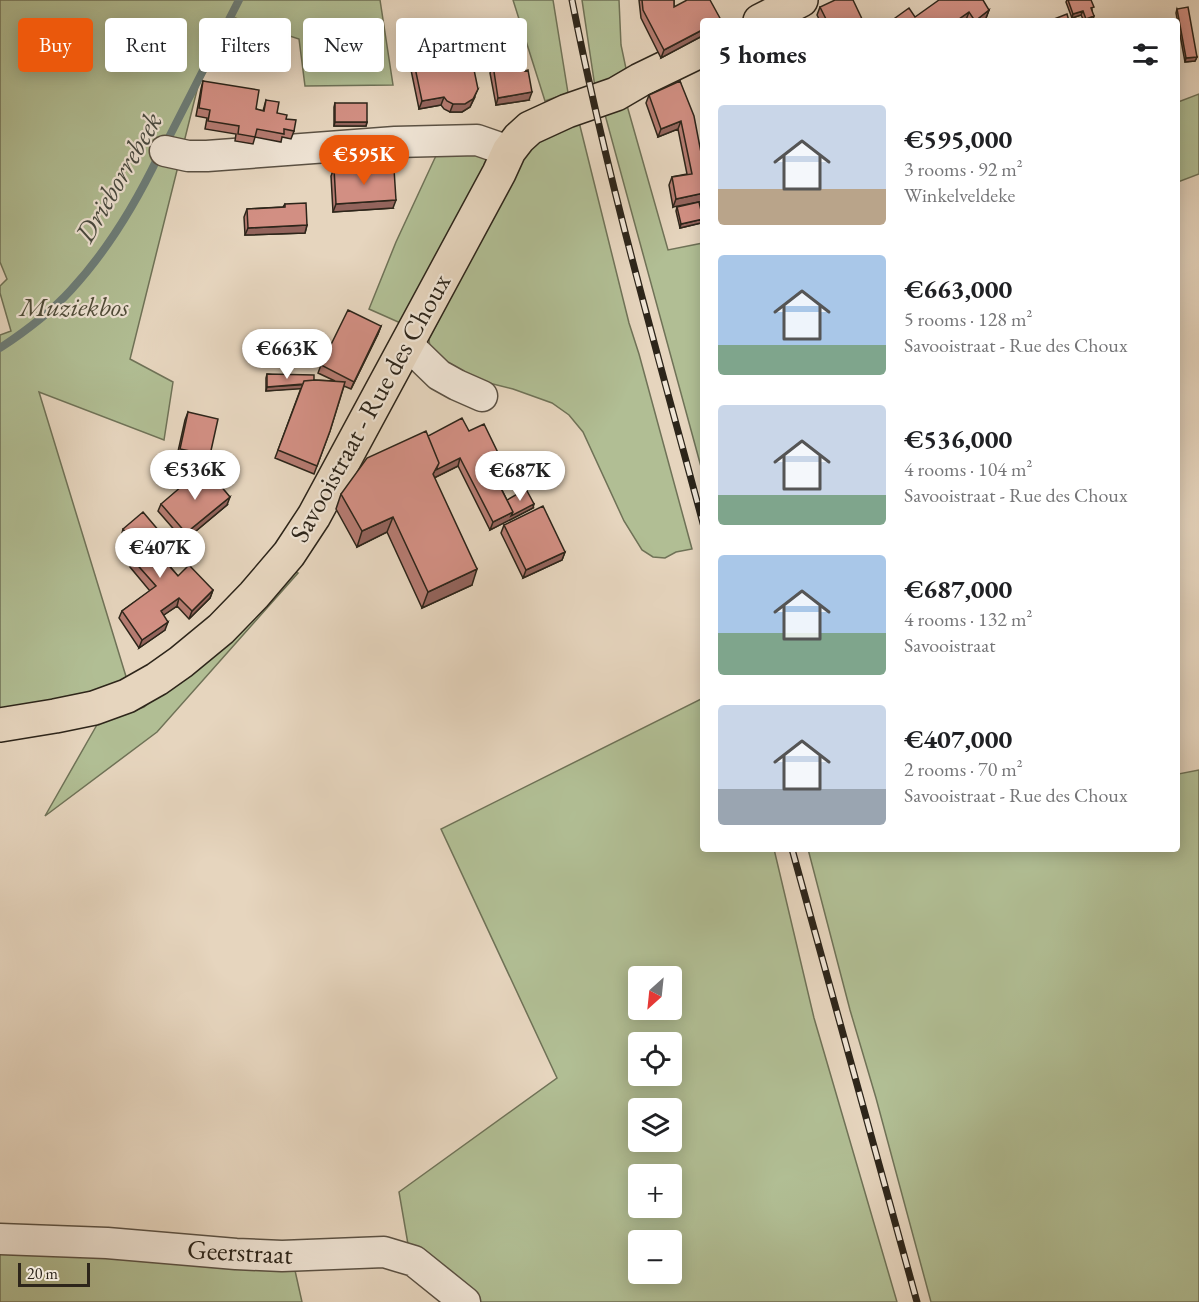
<!DOCTYPE html>
<html lang="en">
<head>
<meta charset="utf-8">
<style>
  :root { --surface:#fff; --page:#f6f6f6; --text:#202124; --muted:#757577; --accent:#ea580c }
  body { margin:0; font-family:"EB Garamond",serif; background:var(--page); color:var(--text); height:100vh; display:flex; flex-direction:column; font-size:22px; white-space:nowrap }
  * { box-sizing:border-box; margin:0 }
  p { font-size:20px; color:var(--muted) }
  .icon { flex:none; width:33px; height:33px; fill:none; stroke:currentColor; stroke-width:2; stroke-linecap:round; stroke-linejoin:round }
  .map { position:relative; flex:1; overflow:hidden }
  .sheet { position:absolute; left:700px; top:18px; width:480px; height:834px; display:flex; flex-direction:column; background:var(--surface); border-radius:6px; box-shadow:0 3px 15px #0003 }
  .sheet>* { flex:none }
  .hud { position:absolute; left:18px; top:18px; width:570px; height:54px; display:flex; gap:12px }
  .needle { width:39px; rotate:207deg }
  .fabs { position:absolute; left:628px; top:966px; display:grid; gap:12px }
  .fabs a { display:grid; place-items:center; width:54px; height:54px; border-radius:6px; background:var(--surface); box-shadow:0 3px 15px #0003; font-size:30px }
  .scale { position:absolute; left:18px; bottom:15px; width:72px; box-sizing:border-box; padding-left:6px; border:3px solid #2d251a; border-top:0; font-size:16px; line-height:21px; white-space:nowrap; color:#2d251a; -webkit-text-stroke:4px #efe4d5; paint-order:stroke }
  .price { position:absolute; translate:-50% -51px; padding:0 14px; border-radius:21px; background:#fff; color:#222; font-size:20px; line-height:39px; filter:drop-shadow(0 2px 3px #0008) }
  .price::after { content:''; position:absolute; left:50%; top:36px; width:18px; height:14px; margin-left:-9px; background:inherit; clip-path:polygon(0 0,100% 0,50% 100%) }
  .price.selected { background:var(--accent); color:#fff }
  ul { padding:0; list-style:none }
  li { display:flex; align-items:center; gap:18px; height:150px; padding:0 18px }
  li span { display:grid; place-items:center; flex:none; width:168px; height:120px; border-radius:6px; color:#555 }
  li>.icon { margin-inline-start:auto }
  span .icon { width:72px; height:72px; fill:#fffc; stroke-width:1 }
  li b { font-size:26px }
  h2 { display:flex; justify-content:space-between; align-items:center; height:72px; padding:0 18px; font-size:26px }
  .chip { padding:0 21px; border-radius:6px; background:var(--surface); box-shadow:0 3px 15px #0003; font-size:21px; line-height:54px }
  .chip.selected { background:var(--accent); color:#fff }
  .map>svg:first-child { display:block }
</style>
</head>
<body>
<div class="map">
<svg width="1199" height="1302" viewBox="0 0 1199 1302">
  <rect width="100%" height="100%" fill="#e6d5be"/>
  <filter id="stains"><feTurbulence type="fractalNoise" baseFrequency=".00333" numOctaves="4"/><feColorMatrix values="0 0 0 0 .2 0 0 0 0 .09 0 0 0 0 .02 0 0 0 .5 -.17"/></filter>
  <radialGradient id="worn" r=".72"><stop offset=".6" stop-color="#630" stop-opacity="0"/><stop offset="1" stop-color="#630" stop-opacity=".3"/></radialGradient>
  <path fill="#b1be94" stroke="#6f7257" stroke-width="1.5" fill-rule="evenodd" d="M 0,0 L 380,0 L 393,85 L 305,86 L 299,39 L 235,18 L 198,86 L 130,359 L 173,382 L 164,440 L 39,392 L 128,683 L 0,715 L 0,335 L 11,331 L 0,293 L 0,286 L 7,279 L 0,262 Z
    M 513,0 L 553,0 L 568,93 L 545,101 Z
    M 582,0 L 619,0 L 621,45 L 628,78 L 595,87 Z
    M 1199,94 L 1199,174 L 1178,182 L 1178,102 Z
    M 626,102 L 668,250 L 703,243 L 703,474 L 604,111 Z
    M 579,122 L 629,323 L 639,354 L 692,549 L 676,552 L 665,558 L 653,557 L 642,550 L 624,521 L 583,432 L 569,415 L 552,403 L 513,389 L 477,380 L 457,372 L 430,348 L 429,339 L 526,152 L 541,137 Z
    M 440,147 L 489,156 L 405,325 L 369,309 L 396,242 Z
    M 287,569 L 298,573 L 157,732 L 45,816 L 98,723 L 144,707 L 177,679 Z
    M 701,699 L 704,708 L 704,849 L 774,849 L 814,1018 L 897,1302 L 474,1302 L 409,1250 L 399,1192 L 557,1078 L 441,829 ZM 639,976 L 672,976 L 672,1010 L 639,1010 ZM 639,1042 L 672,1042 L 672,1076 L 639,1076 ZM 639,1108 L 672,1108 L 672,1142 L 639,1142 ZM 639,1174 L 672,1174 L 672,1208 L 639,1208 ZM 639,1240 L 672,1240 L 672,1274 L 639,1274 Z
    M 1199,770 L 1199,1302 L 931,1302 L 876,1098 L 850,1010 L 808,849 L 1178,849 L 1178,774 Z
    M 0,1245 L 294,1266 L 302,1302 L 0,1302 Z"/>
  <g fill="none" stroke-linecap="round" stroke-linejoin="round">
    <path stroke="#6d7d78" stroke-width="8" d="M 165,145 L 239,0
      M 0,348 C 26,331 50,313 71,290 C 107,251 136,203 159,155"/>
    <defs>
      <path id="minor" d="M 165,151 L 188,156 L 207,156 L 395,142 L 477,140 L 509,151
        M 407,344 L 439,375 L 457,385 L 482,396
        M 0,1239 L 107,1243 L 236,1254 L 282,1256 L 384,1252 L 414,1261 L 465,1302"/>
      <path id="major" d="M 760,21 L 801,0
        M 0,725 L 55,716 L 94,708 L 127,696 L 157,679 L 181,662 L 221,629 L 254,595 L 289,554 L 314,516 L 499,173 L 509,151 L 519,138 L 530,128 L 567,111 L 616,94 L 640,80 L 704,49"/>
    </defs>
    <use href="#minor" stroke="#5b5143" stroke-width="33"/>
    <use href="#major" stroke="#2d251a" stroke-width="36"/>
    <use href="#minor" stroke="#efe4d5" stroke-width="30"/>
    <use href="#major" stroke="#e6d5be" stroke-width="33"/>
    <defs>
      <path id="rail" d="M 572,0 C 607,178 657,352 704,527
        M 792,849 L 917,1302"/>
    </defs>
    <use href="#rail" stroke="#2d251a" stroke-width="7"/>
    <use href="#rail" stroke="#efe4d5" stroke-width="4.5" stroke-dasharray="14" stroke-linecap="butt"/>
  </g>
  <path fill="#b57b71" stroke="#2d251a" stroke-width="1.5" d="M 639,0 L 674,0 L 674,7 L 704,21 L 704,35 L 661,58 L 641,18 Z
    M 1067,0 L 1091,0 L 1093,20 L 1084,21 L 1081,15 L 1072,18 L 1066,2 Z
    M 820,7 L 863,21 L 820,21 L 817,15 Z
    M 1177,9 L 1197,57 L 1195,61 L 1185,62 L 1176,13 Z
    M 989,10 L 986,18 L 983,21 L 967,21 L 966,20 L 915,17 Z
    M 413,58 L 460,68 L 475,97 L 470,107 L 462,112 L 450,112 L 444,109 L 441,105 L 419,109 L 410,65 Z
    M 493,65 L 529,100 L 496,105 L 490,73 Z
    M 203,81 L 256,109 L 263,111 L 266,100 L 277,113 L 286,119 L 294,131 L 291,139 L 282,137 L 281,142 L 255,137 L 253,144 L 235,141 L 236,134 L 205,129 L 207,118 L 196,116 L 201,89 Z
    M 680,81 L 704,168 L 673,207 L 669,185 L 672,177 L 687,174 L 678,129 L 658,137 L 646,103 L 649,95 Z
    M 335,103 L 367,122 L 366,126 L 334,126 L 334,107 Z
    M 334,168 L 354,171 L 393,208 L 333,212 L 331,176 Z
    M 285,204 L 307,225 L 305,233 L 245,235 L 244,217 L 247,209 L 283,207 Z
    M 677,207 L 701,223 L 680,228 L 676,211 Z
    M 381,326 L 378,334 L 351,389 L 344,386 L 330,431 L 314,474 L 275,458 L 301,388 L 266,391 L 266,378 L 267,374 L 314,380 L 335,381 L 318,373 L 321,365 Z
    M 188,412 L 210,455 L 207,463 L 177,456 L 185,420 Z
    M 469,431 L 498,467 L 492,470 L 507,500 L 533,508 L 490,530 L 458,466 L 434,478 L 472,585 L 422,608 L 387,532 L 357,547 L 336,509 L 341,494 L 428,436 Z
    M 161,504 L 227,505 L 184,541 L 158,511 Z
    M 504,525 L 565,552 L 562,560 L 523,578 L 501,533 Z
    M 123,529 L 176,551 L 173,559 L 167,563 L 178,576 L 213,590 L 210,598 L 189,619 L 177,606 L 163,615 L 165,630 L 139,648 L 119,618 L 122,611 L 150,591 L 130,567 L 133,560 L 137,557 L 121,537 Z"/>
  <path fill="#93645c" stroke="#2d251a" stroke-width="1.5" d="M 989,10 L 986,18 L 983,21 L 975,21 Z
    M 1083,11 L 1081,15 L 1072,18 L 1073,14 Z
    M 969,12 L 966,20 L 964,21 L 956,21 Z
    M 1094,16 L 1093,20 L 1085,21 L 1086,19 Z
    M 704,29 L 704,35 L 661,58 L 664,50 Z
    M 1197,57 L 1195,61 L 1185,62 L 1186,58 Z
    M 478,89 L 470,107 L 462,112 L 450,112 L 453,104 Z
    M 532,92 L 529,100 L 496,105 L 498,98 Z
    M 444,97 L 441,105 L 419,109 L 422,101 Z
    M 681,121 L 678,129 L 658,137 L 661,129 Z
    M 335,122 L 367,122 L 366,126 L 334,126 Z
    M 704,193 L 704,201 L 673,207 L 676,199 Z
    M 396,200 L 393,208 L 333,212 L 336,204 Z
    M 703,219 L 701,223 L 680,228 L 681,224 Z
    M 307,225 L 305,233 L 245,235 L 248,228 Z
    M 381,326 L 378,334 L 351,389 L 354,382 Z
    M 314,384 L 312,388 L 266,391 L 267,387 Z
    M 460,458 L 458,466 L 434,478 L 433,474 L 439,463 Z
    M 501,459 L 498,467 L 486,473 L 489,465 Z
    M 230,497 L 227,505 L 184,541 L 186,533 Z
    M 534,504 L 533,508 L 490,530 L 493,522 L 513,512 Z
    M 393,517 L 387,532 L 357,547 L 362,531 Z
    M 176,551 L 173,559 L 161,568 L 164,560 Z
    M 565,552 L 562,560 L 523,578 L 526,570 Z
    M 477,569 L 472,585 L 422,608 L 428,592 Z
    M 213,590 L 210,598 L 189,619 L 192,611 Z
    M 179,598 L 177,606 L 158,619 L 161,611 Z
    M 168,622 L 165,630 L 139,648 L 142,640 Z"/>
  <path fill="#d28f83" stroke="#2d251a" stroke-width="1.5" d="M 642,0 L 674,0 L 674,7 L 687,0 L 710,0 L 721,20 L 718,21 L 704,21 L 704,29 L 664,50 L 643,10 Z
    M 835,0 L 853,0 L 863,21 L 827,21 L 820,7 Z
    M 939,0 L 983,0 L 989,10 L 975,21 L 969,12 L 956,21 L 891,21 L 909,8 L 915,17 Z
    M 1068,0 L 1091,0 L 1094,7 L 1091,8 L 1094,16 L 1086,19 L 1083,11 L 1073,14 Z
    M 1188,7 L 1197,57 L 1186,58 L 1177,9 Z
    M 1067,14 L 1069,21 L 1049,21 Z
    M 456,49 L 460,68 L 473,65 L 478,89 L 473,99 L 465,104 L 453,104 L 447,101 L 444,97 L 422,101 L 413,58 Z
    M 523,60 L 525,71 L 528,70 L 532,92 L 498,98 L 493,65 Z
    M 203,81 L 259,90 L 256,109 L 264,111 L 266,100 L 279,102 L 277,113 L 287,115 L 286,119 L 296,120 L 294,131 L 284,129 L 284,134 L 257,129 L 255,137 L 238,134 L 239,126 L 208,121 L 210,110 L 199,108 Z
    M 680,81 L 694,116 L 704,168 L 704,193 L 676,199 L 672,177 L 692,174 L 681,121 L 661,129 L 649,95 Z
    M 335,103 L 367,103 L 367,122 L 335,122 Z
    M 354,167 L 354,171 L 394,169 L 396,200 L 336,204 L 334,168 Z
    M 699,202 L 703,219 L 681,224 L 677,207 Z
    M 306,203 L 307,225 L 248,228 L 247,209 L 285,207 L 285,204 Z
    M 348,310 L 381,326 L 354,382 L 321,365 Z
    M 267,374 L 314,375 L 314,380 L 304,381 L 303,384 L 267,387 Z
    M 315,380 L 345,382 L 330,431 L 317,466 L 278,450 L 304,381 Z
    M 188,412 L 218,419 L 210,455 L 180,449 Z
    M 462,418 L 469,431 L 484,424 L 501,459 L 489,465 L 513,512 L 493,522 L 460,458 L 436,470 L 439,463 L 428,436 Z
    M 426,431 L 439,463 L 433,474 L 477,569 L 428,592 L 393,517 L 362,531 L 341,494 L 367,458 Z
    M 195,473 L 214,478 L 230,497 L 186,533 L 161,504 L 182,486 Z
    M 526,489 L 534,504 L 511,516 L 513,512 L 507,500 Z
    M 543,506 L 565,552 L 526,570 L 504,525 Z
    M 143,512 L 176,551 L 164,560 L 178,576 L 189,565 L 213,590 L 192,611 L 179,598 L 161,611 L 168,622 L 142,640 L 122,611 L 156,586 L 133,560 L 142,552 L 123,529 Z"/>
  <g text-anchor="middle" stroke-width="4.5" stroke-linejoin="round" paint-order="stroke">
    <g font-size="27" font-style="italic" fill="#4e4b38" stroke="#efe4d5">
      <text x="74" y="316">Muziekbos</text>
    </g>
    <g font-size="27" fill="#2d251a" stroke="#efe4d5">
      <text transform="translate(370 408) rotate(-61)" y="9">Savooistraat - Rue des Choux</text>
      <text transform="translate(240 1252) rotate(3)" y="9">Geerstraat</text>
    </g>
    <g font-size="28" font-style="italic" fill="#484a41" stroke="#efe4d5">
      <text transform="translate(118 177) rotate(-60)" y="10">Drieborrebeek</text>
    </g>
  </g>
  <rect width="100%" height="100%" filter="url(#stains)"/>
  <rect width="100%" height="100%" fill="url(#worn)"/>
</svg>
<div class="fabs">
<a><svg class="needle" viewBox="-14 -14 28 28"><path d="M0-13l5 13h-10z" fill="#e53935"/><path d="M0 13l5-13h-10z" fill="#757577"/></svg></a>
<a><svg class="icon" aria-label="locate" viewBox="0 0 24 24"><circle cx="12" cy="12" r="6"/><path d="M12 2v4M12 18v4M2 12h4M18 12h4"/></svg></a>
<a><svg class="icon" aria-label="layers" viewBox="0 0 24 24"><path d="M12 4l9 5-9 5-9-5zM3 14l9 5 9-5"/></svg></a>
<a>+</a>
<a>−</a>
</div>
<div class="scale">20 m</div>
<b class="price selected" style="left:364px;top:186px">€595K</b>
<b class="price" style="left:287px;top:380px">€663K</b>
<b class="price" style="left:195px;top:501px">€536K</b>
<b class="price" style="left:520px;top:502px">€687K</b>
<b class="price" style="left:160px;top:579px">€407K</b>
<div class="hud">
<a class="chip selected">Buy</a>
<a class="chip">Rent</a>
<a class="chip">Filters</a>
<a class="chip">New</a>
<a class="chip">Apartment</a>
</div>
<section class="sheet">
<h2>5 homes<svg class="icon" aria-label="filters" viewBox="0 0 24 24"><path d="M4 7h16M4 17h16"/><circle cx="9" cy="7" r="2"/><circle cx="15" cy="17" r="2"/></svg></h2>
<ul>
<li><span style="background:linear-gradient(#c9d6e8 70%,#b9a48a 0)"><svg class="icon" aria-label="home" viewBox="0 0 24 24"><path d="M3 11l9-7 9 7M6 9v11h12V9"/></svg></span><div><b>€595,000</b><p>3 rooms · 92 m²</p><p>Winkelveldeke</p></div></li>
<li><span style="background:linear-gradient(#a9c7e8 75%,#7fa58c 0)"><svg class="icon" aria-label="home" viewBox="0 0 24 24"><path d="M3 11l9-7 9 7M6 9v11h12V9"/></svg></span><div><b>€663,000</b><p>5 rooms · 128 m²</p><p>Savooistraat - Rue des Choux</p></div></li>
<li><span style="background:linear-gradient(#c9d6e8 75%,#7fa58c 0)"><svg class="icon" aria-label="home" viewBox="0 0 24 24"><path d="M3 11l9-7 9 7M6 9v11h12V9"/></svg></span><div><b>€536,000</b><p>4 rooms · 104 m²</p><p>Savooistraat - Rue des Choux</p></div></li>
<li><span style="background:linear-gradient(#a9c7e8 65%,#7fa58c 0)"><svg class="icon" aria-label="home" viewBox="0 0 24 24"><path d="M3 11l9-7 9 7M6 9v11h12V9"/></svg></span><div><b>€687,000</b><p>4 rooms · 132 m²</p><p>Savooistraat</p></div></li>
<li><span style="background:linear-gradient(#c9d6e8 70%,#9aa5b1 0)"><svg class="icon" aria-label="home" viewBox="0 0 24 24"><path d="M3 11l9-7 9 7M6 9v11h12V9"/></svg></span><div><b>€407,000</b><p>2 rooms · 70 m²</p><p>Savooistraat - Rue des Choux</p></div></li>
</ul>
</section>
</div>
</body>
</html>
